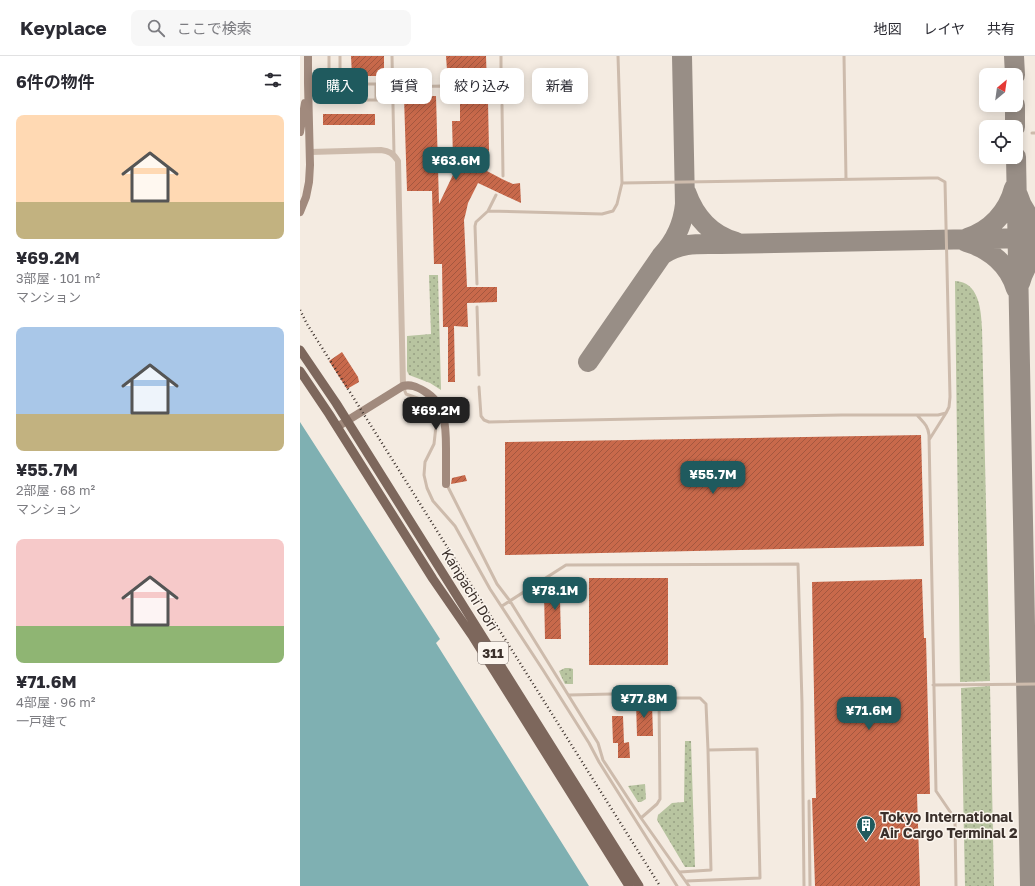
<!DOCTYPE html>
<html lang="ja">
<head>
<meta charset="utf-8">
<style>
  :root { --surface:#fff; --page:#f7f7f7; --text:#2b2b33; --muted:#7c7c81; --line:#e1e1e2; --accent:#1f5a5e }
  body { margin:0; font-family:"Golos Text","Noto Sans JP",sans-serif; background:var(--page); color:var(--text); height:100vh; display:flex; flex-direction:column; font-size:15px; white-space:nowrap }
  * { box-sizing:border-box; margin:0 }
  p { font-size:13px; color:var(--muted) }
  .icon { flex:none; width:22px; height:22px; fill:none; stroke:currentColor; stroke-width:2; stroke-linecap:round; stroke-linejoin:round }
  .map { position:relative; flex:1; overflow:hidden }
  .side { display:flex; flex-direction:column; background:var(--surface); width:300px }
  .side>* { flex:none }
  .hud { position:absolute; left:12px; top:12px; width:380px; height:36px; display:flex; gap:8px }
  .needle { width:26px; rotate:29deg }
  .controls { position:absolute; left:679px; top:12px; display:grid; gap:8px }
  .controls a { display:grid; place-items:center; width:44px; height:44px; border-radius:8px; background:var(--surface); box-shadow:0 2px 10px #0003; font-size:20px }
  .price { position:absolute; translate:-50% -34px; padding:0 9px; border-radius:8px; background:var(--accent); color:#fff; font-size:13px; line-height:26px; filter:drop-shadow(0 1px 2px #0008) }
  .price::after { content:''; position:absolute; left:50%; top:24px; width:12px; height:9px; margin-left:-6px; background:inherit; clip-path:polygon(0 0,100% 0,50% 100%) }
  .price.selected { background:#222; color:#fff }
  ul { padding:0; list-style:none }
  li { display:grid; align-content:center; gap:8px; height:212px; padding:0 16px }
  li span { display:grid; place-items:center; height:124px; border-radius:8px; color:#555 }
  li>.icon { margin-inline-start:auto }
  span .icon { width:72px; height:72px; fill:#fffc; stroke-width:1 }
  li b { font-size:17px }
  h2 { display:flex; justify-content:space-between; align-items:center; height:48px; padding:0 16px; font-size:17px }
  .tag { padding:0 14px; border-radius:8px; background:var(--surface); box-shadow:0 2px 10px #0003; font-size:14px; line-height:36px }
  .tag.selected { background:var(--accent); color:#fff }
  header { display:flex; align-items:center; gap:24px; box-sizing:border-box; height:56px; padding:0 20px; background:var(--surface); border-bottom:1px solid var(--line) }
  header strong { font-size:19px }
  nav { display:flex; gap:22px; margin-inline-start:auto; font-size:14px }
  .search { width:280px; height:36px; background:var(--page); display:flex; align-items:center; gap:10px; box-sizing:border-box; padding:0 14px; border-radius:8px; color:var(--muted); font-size:15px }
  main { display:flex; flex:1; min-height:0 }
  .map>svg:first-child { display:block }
</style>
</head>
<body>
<header>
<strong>Keyplace</strong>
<div class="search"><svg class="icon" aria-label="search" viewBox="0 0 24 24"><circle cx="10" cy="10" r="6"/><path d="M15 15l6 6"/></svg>ここで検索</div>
<nav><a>地図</a><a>レイヤ</a><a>共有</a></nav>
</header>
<main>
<section class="side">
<h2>6件の物件<svg class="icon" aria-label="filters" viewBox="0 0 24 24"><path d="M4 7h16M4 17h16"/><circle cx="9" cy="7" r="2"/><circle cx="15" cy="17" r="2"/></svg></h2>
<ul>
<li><span style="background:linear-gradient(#ffd9b3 70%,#c2b280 0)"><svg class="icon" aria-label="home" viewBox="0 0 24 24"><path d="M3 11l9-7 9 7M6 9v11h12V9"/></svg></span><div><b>¥69.2M</b><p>3部屋 · 101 m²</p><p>マンション</p></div></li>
<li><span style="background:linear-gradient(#a9c7e8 70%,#c2b280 0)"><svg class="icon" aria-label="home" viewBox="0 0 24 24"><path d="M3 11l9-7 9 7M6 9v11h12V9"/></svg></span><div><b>¥55.7M</b><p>2部屋 · 68 m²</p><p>マンション</p></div></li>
<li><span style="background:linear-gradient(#f6c9c9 70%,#8fb573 0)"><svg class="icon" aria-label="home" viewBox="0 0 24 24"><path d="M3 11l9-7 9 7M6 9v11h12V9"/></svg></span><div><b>¥71.6M</b><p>4部屋 · 96 m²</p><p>一戸建て</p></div></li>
</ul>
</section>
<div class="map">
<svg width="735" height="830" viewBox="0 0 735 830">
  <defs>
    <pattern id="grass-dots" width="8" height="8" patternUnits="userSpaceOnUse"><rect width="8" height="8" fill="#b8c4a0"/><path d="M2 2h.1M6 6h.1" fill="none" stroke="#97a083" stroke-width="1.8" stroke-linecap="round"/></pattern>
    <pattern id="building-hatch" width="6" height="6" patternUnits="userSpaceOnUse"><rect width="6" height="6" fill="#c8694b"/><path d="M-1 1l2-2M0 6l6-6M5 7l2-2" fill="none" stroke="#a4573f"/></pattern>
  </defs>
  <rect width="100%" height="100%" fill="#f4ebe1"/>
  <path fill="url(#grass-dots)" d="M 129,219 L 138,219 L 141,334 L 130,327 L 109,319 L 107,315 L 107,280 L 131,278 Z
    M 655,225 C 679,226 681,253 682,272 L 690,625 L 660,626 Z
    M 265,612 L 270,612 L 273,613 L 273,628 L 265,628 L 261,620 L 259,615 Z
    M 690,630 L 694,830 L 665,830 L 661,632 Z
    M 385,685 L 391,685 L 395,811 L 385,811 L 382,806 L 357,764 L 358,759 L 372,747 L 384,746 Z
    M 345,728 L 346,743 L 341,746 L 338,746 L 328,730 Z"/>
  <path fill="#7fb0b2" d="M 0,366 L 140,583 L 136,587 L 289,830 L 0,830 Z"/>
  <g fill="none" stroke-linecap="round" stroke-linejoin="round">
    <path stroke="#988e86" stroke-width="20" d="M 714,0 L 715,19
      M 715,49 L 715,71
      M 716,101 L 730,830
      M 386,136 C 395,161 410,179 436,186
      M 718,139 C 721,150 727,159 735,167
      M 667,182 C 690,175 708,156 714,132
      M 666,186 C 690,193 709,209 716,233
      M 362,199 C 381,186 399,188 421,188 L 735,182
      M 720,227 C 723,216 728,207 735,198
      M 288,306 L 362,199 C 376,184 383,168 385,148 L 382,0"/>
  </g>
  <path fill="url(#building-hatch)" d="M 51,0 L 84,0 L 84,20 L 52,20 Z
    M 146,0 L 186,0 L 187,30 L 219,31 L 219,46 L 188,46 L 189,94 L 188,103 L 185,114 L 202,123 L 213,128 L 220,127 L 221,147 L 178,127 L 168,147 L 166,156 L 164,164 L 167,231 L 197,231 L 197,246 L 167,247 L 168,271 L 154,270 L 155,326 L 148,326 L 148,271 L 143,271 L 142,208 L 134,208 L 132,135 L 107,135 L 104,41 L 136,40 L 139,148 L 161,102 L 153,102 L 152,65 L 160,65 L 160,48 L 161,46 L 160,43 L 159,13 L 147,14 Z
    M 23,58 L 75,58 L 75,69 L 23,69 Z
    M 42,296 L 58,321 L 59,326 L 47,333 L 29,305 Z
    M 621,379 L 624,490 L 205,499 L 205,386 Z
    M 165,419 L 167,425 L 151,428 L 152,422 Z
    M 289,522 L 368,522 L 368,609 L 289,609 Z
    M 622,523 L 624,582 L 626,582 L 630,738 L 617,738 L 620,830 L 515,830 L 512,742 L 516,742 L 513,584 L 512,526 Z
    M 265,526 L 272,526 L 273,543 L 260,544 L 261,583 L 245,583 L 244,535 L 265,534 Z
    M 336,646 L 352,647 L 353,680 L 337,680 Z
    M 312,660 L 323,660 L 324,687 L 329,686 L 330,702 L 318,702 L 318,687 L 313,687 Z"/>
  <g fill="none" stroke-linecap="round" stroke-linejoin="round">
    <path stroke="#cdbbac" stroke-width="3" d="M 29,0 L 29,44 L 93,44
      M 40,0 L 40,28 L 76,28 L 76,44
      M 92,0 L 94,98
      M 201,0 L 201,28
      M 544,0 L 546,123
      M 93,29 L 105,31 L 142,30 L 148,34 L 158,46
      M 202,49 L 203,120
      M 732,77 L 735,77
      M 322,127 L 630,122 L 638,122 L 645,126 L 650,341 L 649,351 L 646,357 L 629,384
      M 188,155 L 302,158 L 313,155 L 317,148 L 322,127 L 318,0
      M 177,228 L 175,170 L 176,166 L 188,155 L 196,139
      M 177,251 L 179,319
      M 103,330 L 106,338 L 120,343 L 131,355 L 136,370 L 134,388 L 125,406 L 124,419 L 127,432 L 133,445 L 155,470 L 190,533 L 243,614 L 289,687 L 299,706 L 377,830
      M 179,331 L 181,360 L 184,364 L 189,366 L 542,359 L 638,359 L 646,357
      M 617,359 C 623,366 628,369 629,379 L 636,735 L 651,757 L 655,766 L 656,830
      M 147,429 L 197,528 L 210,545 L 298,687 L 303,704 L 341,762 L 389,830
      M 202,550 L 266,509 L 498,508 L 502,647 L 504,830
      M 633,629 L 735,628
      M 269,639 L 355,637 L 359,642 L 360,743 L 357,748 L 341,762
      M 359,642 L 400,642 L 406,648 L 408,694
      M 509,745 L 510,830
      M 380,816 L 411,814 L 408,694 L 457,693 L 460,822 L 386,825"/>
    <path stroke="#cdbbac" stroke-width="6" d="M 10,96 L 81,94 C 89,95 93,97 98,105 L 103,330"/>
    <path stroke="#a18a7d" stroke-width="8" d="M 0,76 L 5,47
      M 0,156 L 6,141 L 9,126 L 10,109 L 8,27 L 8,0
      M 37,371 L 103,330 C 111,328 117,331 124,335 C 147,348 146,373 146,396 C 146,407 146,417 146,428"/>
    <path stroke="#7d675c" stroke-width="9" d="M 0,294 L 36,347 L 339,830
      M 0,315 L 29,358 L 133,523 L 173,581 L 329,830"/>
    <path stroke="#3b302b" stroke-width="2.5" stroke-dasharray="1 3" stroke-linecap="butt" d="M 0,254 L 7,268 L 53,341 L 360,830"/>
  </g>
  <defs>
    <symbol id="building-pin" viewBox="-11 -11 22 30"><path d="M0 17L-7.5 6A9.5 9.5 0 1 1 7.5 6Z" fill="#1f5a5e" stroke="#fbf5ee"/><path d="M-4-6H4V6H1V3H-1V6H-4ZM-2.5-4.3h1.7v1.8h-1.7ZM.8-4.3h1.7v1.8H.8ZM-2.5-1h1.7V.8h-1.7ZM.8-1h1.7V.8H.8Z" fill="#fff"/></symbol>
  </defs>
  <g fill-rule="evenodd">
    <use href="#building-pin" x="555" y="758" width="22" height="30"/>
  </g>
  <g text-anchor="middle" stroke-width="3" stroke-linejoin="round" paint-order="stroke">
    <rect fill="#fbf5ee" stroke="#756b66" stroke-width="1" x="178" y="586" width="30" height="22" rx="3"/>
    <g font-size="13" font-weight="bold" fill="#3b302b">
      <text x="193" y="602">311</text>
    </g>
    <g font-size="14" fill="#3b302b" stroke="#fbf5ee">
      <text transform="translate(170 534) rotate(58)" y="5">Kanpachi Dori</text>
    </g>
    <g font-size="14" font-weight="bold" fill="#3b302b" stroke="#fbf5ee" text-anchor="start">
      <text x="580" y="766">Tokyo International<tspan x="580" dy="16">Air Cargo Terminal 2</tspan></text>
    </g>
  </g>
</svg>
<div class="controls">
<a><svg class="needle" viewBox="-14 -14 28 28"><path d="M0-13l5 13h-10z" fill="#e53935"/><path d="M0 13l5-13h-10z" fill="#7c7c81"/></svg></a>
<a><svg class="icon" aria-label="locate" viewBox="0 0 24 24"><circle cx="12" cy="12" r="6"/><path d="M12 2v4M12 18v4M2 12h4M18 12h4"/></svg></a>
</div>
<b class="price" style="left:156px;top:125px">¥63.6M</b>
<b class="price selected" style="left:136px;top:375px">¥69.2M</b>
<b class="price" style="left:413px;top:439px">¥55.7M</b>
<b class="price" style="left:255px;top:555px">¥78.1M</b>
<b class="price" style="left:344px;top:663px">¥77.8M</b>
<b class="price" style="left:569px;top:675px">¥71.6M</b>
<div class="hud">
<a class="tag selected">購入</a>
<a class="tag">賃貸</a>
<a class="tag">絞り込み</a>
<a class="tag">新着</a>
</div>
</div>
</main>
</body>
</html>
